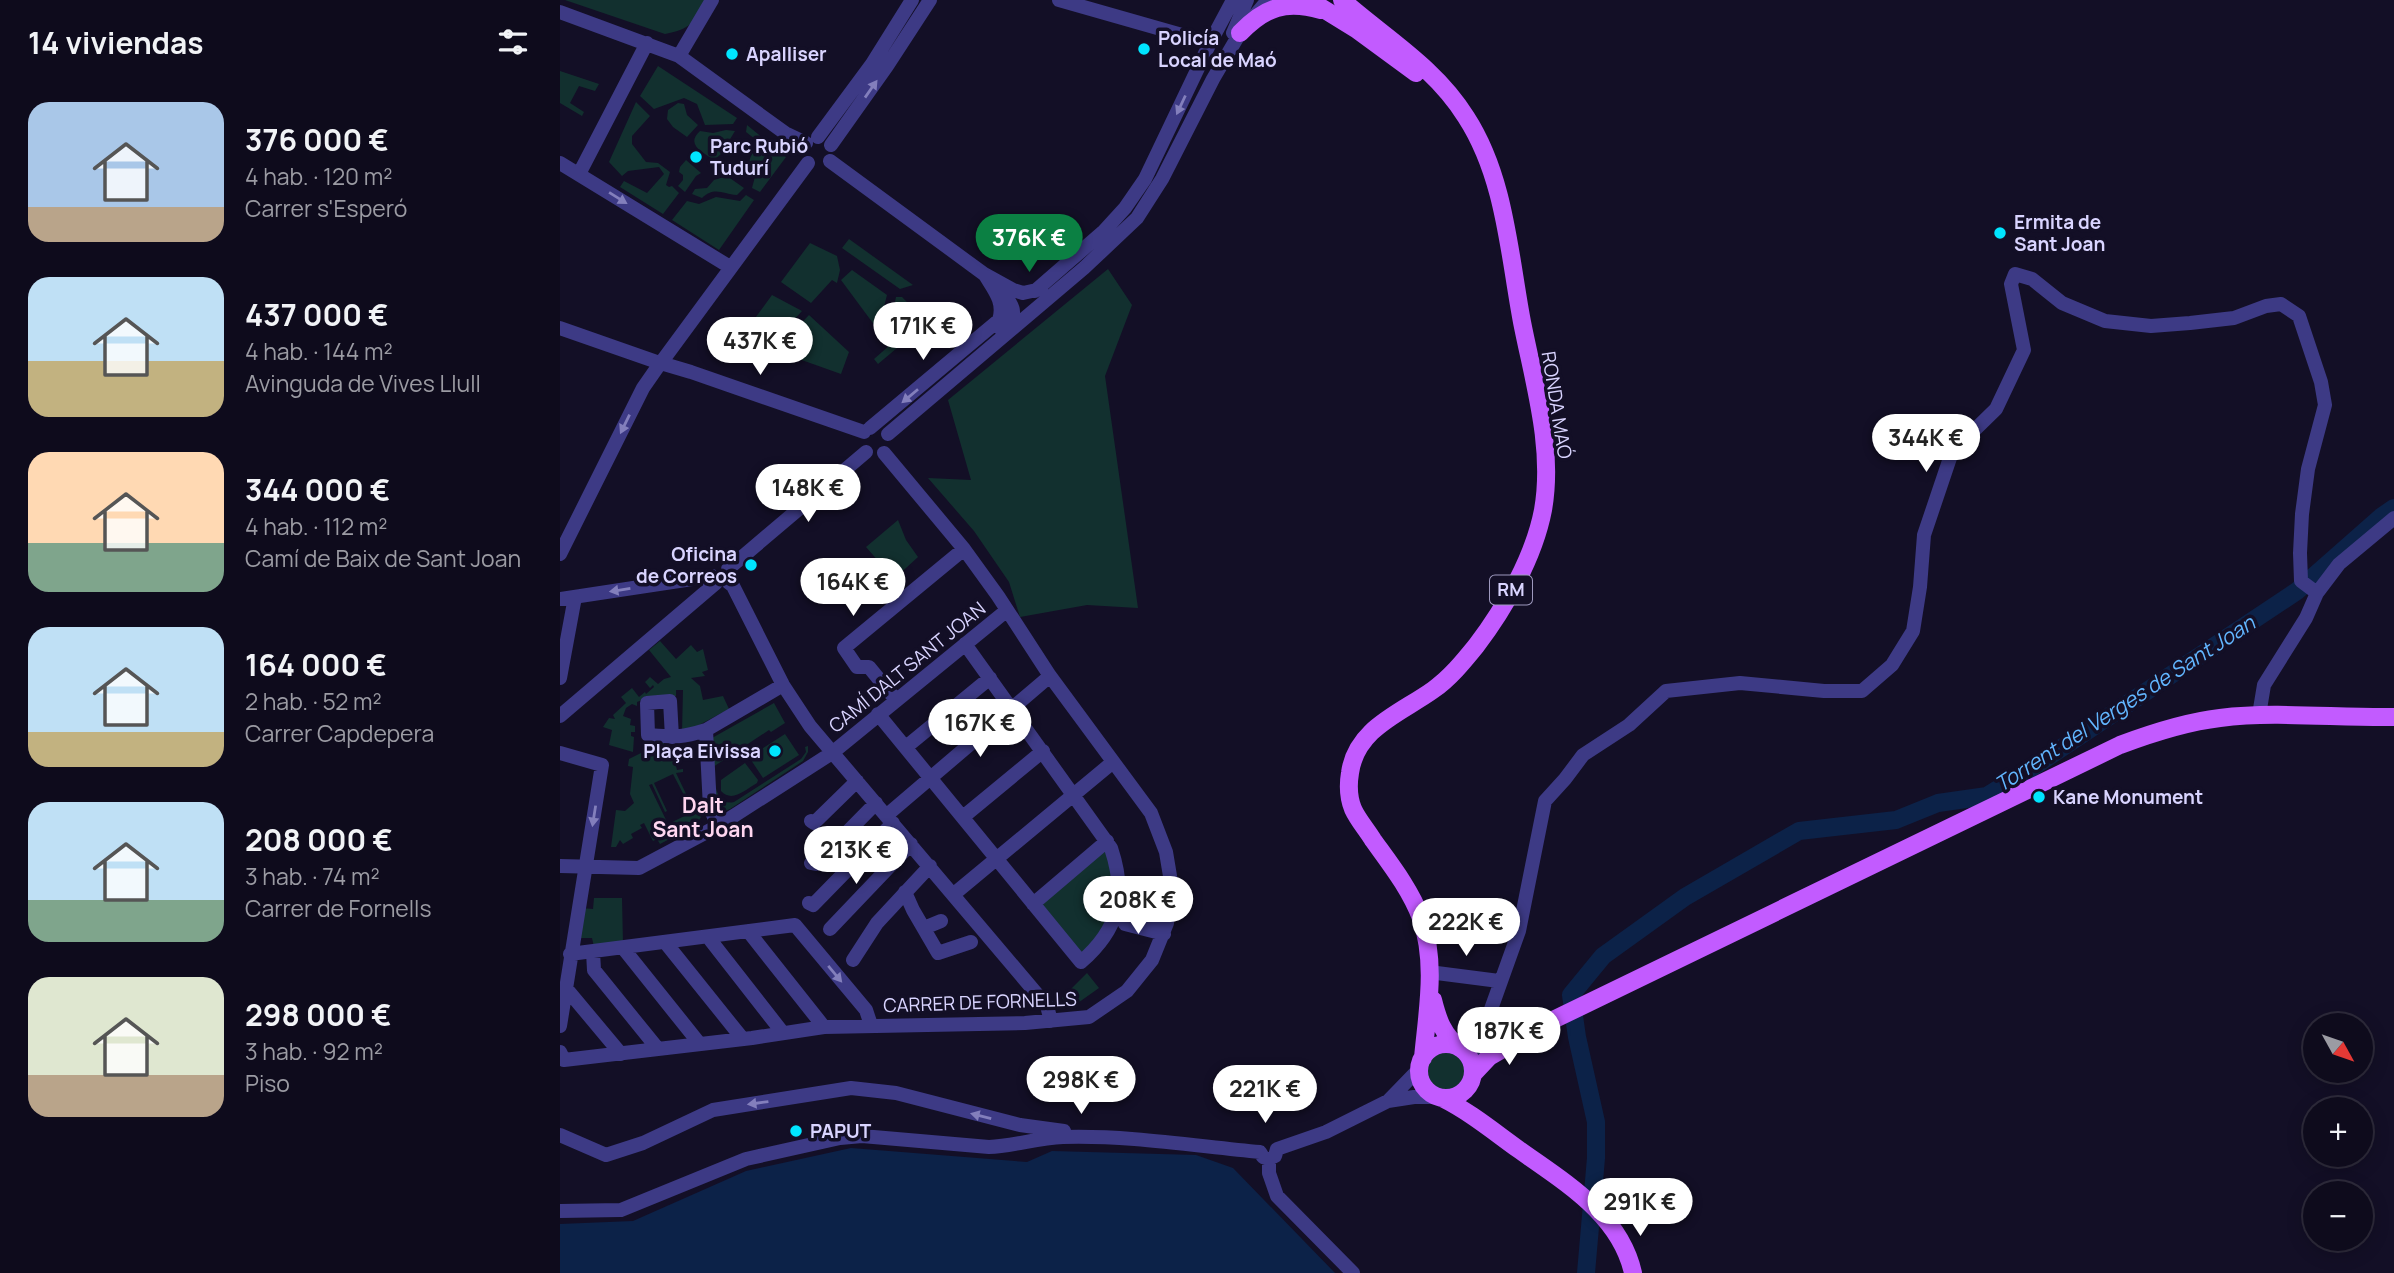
<!DOCTYPE html>
<html lang="es">
<head>
<meta charset="utf-8">
<style>
  :root { --surface:#0e0b1c; --page:#171425; --text:#f1f3f6; --muted:#9b9ba3; --line:#2e2b3b; --accent:#0b8043 }
  body { margin:0; font-family:Manrope,sans-serif; background:var(--page); color:var(--text); height:100vh; display:flex; flex-direction:column; font-size:26px; white-space:nowrap }
  * { box-sizing:border-box; margin:0 }
  p { font-size:23px; color:var(--muted) }
  .icon { flex:none; width:38px; height:38px; fill:none; stroke:currentColor; stroke-width:2; stroke-linecap:round; stroke-linejoin:round }
  .map { position:relative; flex:1; overflow:hidden }
  .drawer { display:flex; flex-direction:column; background:var(--surface); width:560px }
  .drawer>* { flex:none }
  .needle { width:46px; rotate:130deg }
  .buttons { position:absolute; left:1743px; top:1013px; display:grid; gap:14px }
  .buttons a { display:grid; place-items:center; width:70px; height:70px; border-radius:50%; background:var(--surface); box-shadow:0 4px 18px #0003,0 0 0 2px var(--line); font-size:35px }
  .price { position:absolute; translate:-50% -60px; padding:0 16px; border-radius:24px; background:#fff; color:#222; font-size:23px; line-height:46px; filter:drop-shadow(0 2px 4px #0008) }
  .price::after { content:''; position:absolute; left:50%; top:42px; width:21px; height:16px; margin-left:-10px; background:inherit; clip-path:polygon(0 0,100% 0,50% 100%) }
  .price.active { background:var(--accent); color:#fff }
  ul { padding:0; list-style:none }
  li { display:flex; align-items:center; gap:21px; height:175px; padding:0 28px }
  li span { display:grid; place-items:center; flex:none; width:196px; height:140px; border-radius:21px; color:#555 }
  li>.icon { margin-inline-start:auto }
  span .icon { width:84px; height:84px; fill:#fffc; stroke-width:1 }
  li b { font-size:30px }
  h2 { display:flex; justify-content:space-between; align-items:center; height:84px; padding:0 28px; font-size:30px }
  main { display:flex; flex:1; min-height:0 }
  .map>svg:first-child { display:block }
</style>
</head>
<body>
<main>
<section class="drawer">
<h2>14 viviendas<svg class="icon" aria-label="filters" viewBox="0 0 24 24"><path d="M4 7h16M4 17h16"/><circle cx="9" cy="7" r="2"/><circle cx="15" cy="17" r="2"/></svg></h2>
<ul>
<li><span style="background:linear-gradient(#a9c7e8 75%,#b9a48a 0)"><svg class="icon" aria-label="home" viewBox="0 0 24 24"><path d="M3 11l9-7 9 7M6 9v11h12V9"/></svg></span><div><b>376 000 €</b><p>4 hab. · 120 m²</p><p>Carrer s'Esperó</p></div></li>
<li><span style="background:linear-gradient(#bfe0f5 60%,#c2b280 0)"><svg class="icon" aria-label="home" viewBox="0 0 24 24"><path d="M3 11l9-7 9 7M6 9v11h12V9"/></svg></span><div><b>437 000 €</b><p>4 hab. · 144 m²</p><p>Avinguda de Vives Llull</p></div></li>
<li><span style="background:linear-gradient(#ffd9b3 65%,#7fa58c 0)"><svg class="icon" aria-label="home" viewBox="0 0 24 24"><path d="M3 11l9-7 9 7M6 9v11h12V9"/></svg></span><div><b>344 000 €</b><p>4 hab. · 112 m²</p><p>Camí de Baix de Sant Joan</p></div></li>
<li><span style="background:linear-gradient(#bfe0f5 75%,#c2b280 0)"><svg class="icon" aria-label="home" viewBox="0 0 24 24"><path d="M3 11l9-7 9 7M6 9v11h12V9"/></svg></span><div><b>164 000 €</b><p>2 hab. · 52 m²</p><p>Carrer Capdepera</p></div></li>
<li><span style="background:linear-gradient(#bfe0f5 70%,#7fa58c 0)"><svg class="icon" aria-label="home" viewBox="0 0 24 24"><path d="M3 11l9-7 9 7M6 9v11h12V9"/></svg></span><div><b>208 000 €</b><p>3 hab. · 74 m²</p><p>Carrer de Fornells</p></div></li>
<li><span style="background:linear-gradient(#dfe7d0 70%,#b9a48a 0)"><svg class="icon" aria-label="home" viewBox="0 0 24 24"><path d="M3 11l9-7 9 7M6 9v11h12V9"/></svg></span><div><b>298 000 €</b><p>3 hab. · 92 m²</p><p>Piso</p></div></li>
</ul>
</section>
<div class="map">
<svg width="1834" height="1273" viewBox="0 0 1834 1273">
  <rect width="100%" height="100%" fill="#130f26"/>
  <path fill="#12302f" d="M 5,0 L 145,0 C 134,23 131,29 105,34 Z
    M 98,66 L 177,118 L 173,124 L 145,125 L 137,104 L 124,98 L 94,109 L 80,96 Z
    M 0,71 L 39,84 L 35,91 L 19,86 L 10,103 L 24,112 L 22,116 L 0,103 Z
    M 76,102 L 90,116 L 72,136 L 72,144 L 86,162 L 98,163 L 110,172 L 106,185 L 109,187 L 112,186 L 119,193 L 103,214 L 60,187 L 64,181 L 87,193 L 104,174 L 99,167 L 68,171 L 62,176 L 49,162 Z
    M 118,103 L 124,104 L 127,115 L 138,125 L 127,137 L 113,127 L 107,119 L 108,110 Z
    M 187,125 L 226,157 L 200,192 L 192,188 L 196,173 C 194,170 191,168 190,165 C 187,157 197,152 195,139 L 186,132 Z
    M 166,130 L 175,131 L 161,154 L 154,160 C 143,152 125,145 140,131 L 153,133 Z
    M 126,160 L 141,173 L 136,176 L 125,192 L 118,186 L 123,180 L 123,175 L 119,172 L 120,167 Z
    M 167,176 L 184,188 L 177,195 C 163,194 154,186 142,198 L 132,194 L 135,189 L 147,188 L 154,180 Z
    M 186,195 L 194,200 L 159,250 L 112,220 L 127,201 L 139,204 L 156,197 L 180,201 Z
    M 289,239 L 353,285 L 340,289 L 282,248 Z
    M 250,243 L 277,256 L 280,270 L 277,283 L 272,280 L 251,303 L 221,282 Z
    M 548,269 L 572,305 L 545,376 L 578,608 L 527,605 L 460,617 L 449,582 L 414,531 L 368,478 L 411,480 L 388,400 Z
    M 292,270 L 327,295 L 318,330 L 281,280 Z
    M 212,295 L 242,311 L 220,335 L 219,349 L 190,325 Z
    M 336,297 L 342,297 L 351,306 L 349,316 L 329,330 Z
    M 249,315 L 289,352 L 281,374 L 222,353 L 226,339 Z
    M 362,317 L 374,317 L 318,364 L 314,359 Z
    M 338,520 L 346,540 L 358,557 L 334,579 L 306,547 Z
    M 100,641 L 116,659 L 131,645 L 137,652 L 143,649 L 148,670 L 142,672 L 145,676 L 131,678 L 140,686 L 143,700 L 163,696 L 169,709 L 124,733 L 122,732 L 123,690 L 116,690 L 116,696 L 82,700 L 77,702 L 77,706 L 72,704 L 66,708 L 63,716 L 71,719 L 70,725 L 75,726 L 75,732 L 71,732 L 71,736 L 74,737 L 73,752 L 49,745 L 52,730 L 43,727 L 49,718 L 55,719 L 53,715 L 66,703 L 61,697 L 72,688 L 79,697 L 85,692 L 86,694 L 94,687 L 93,685 L 90,688 L 85,682 L 90,677 L 98,684 L 104,679 L 111,677 L 89,650 Z
    M 214,703 L 225,723 L 211,732 L 209,730 L 153,767 L 152,738 Z
    M 225,734 L 239,755 L 203,778 L 189,757 Z
    M 103,742 L 107,749 L 116,744 L 117,751 L 122,751 L 122,761 L 119,761 L 119,765 L 116,766 L 117,770 L 123,769 L 123,772 L 116,773 L 129,800 L 127,801 L 113,774 L 94,783 L 107,811 L 105,812 L 92,784 L 89,785 L 108,824 L 137,810 L 141,817 L 136,825 L 100,844 L 97,839 L 93,841 L 84,823 L 80,825 L 82,828 L 71,834 L 73,838 L 63,844 L 60,840 L 56,847 L 51,847 L 56,810 L 65,811 L 74,803 L 70,794 L 73,767 L 68,766 L 69,759 Z
    M 248,746 L 248,752 L 243,761 L 170,809 L 163,812 L 156,807 L 155,784 C 157,795 162,805 174,802 L 241,759 L 246,752 L 245,747 Z
    M 185,763 L 198,780 L 197,783 C 185,790 172,803 161,791 L 161,780 Z
    M 546,846 L 552,858 L 552,916 L 521,956 L 478,904 Z
    M 34,898 L 62,898 L 63,944 L 34,947 L 32,938 L 15,938 L 21,908 L 33,909 Z
    M 527,973 L 539,988 L 515,1005 L 507,1004 L 502,998 Z
    M866 1072a20 20 0 1 1 40 0a20 20 0 1 1-40 0Z"/>
  <path fill="#0c2248" d="M 291,1148 L 467,1162 L 492,1151 L 636,1155 L 673,1168 L 775,1273 L 0,1273 L 0,1224 L 73,1221 L 186,1171 Z"/>
  <g fill="none" stroke-linecap="round" stroke-linejoin="round">
    <path stroke="#0c2248" stroke-width="18" d="M 1026,1273 L 1036,1158 L 1036,1122 L 1017,1037 L 1011,995 L 1043,956 L 1125,897 L 1239,831 L 1336,820 L 1378,803 L 1427,796 L 1464,773 L 1737,591 L 1821,517 L 1834,508"/>
    <path stroke="#3d3a85" stroke-width="14" d="M 499,0 L 650,43
      M 0,12 L 119,56 L 225,133 L 246,143
      M 673,33 L 687,0
      M 119,56 L 152,0
      M 258,137 L 312,64 L 352,0
      M 271,145 L 327,66 L 370,0
      M 270,161 L 424,274 L 453,290 L 463,293 L 481,289
      M 0,163 L 170,267
      M 19,174 L 87,43
      M 437,288 C 453,304 461,313 442,331
      M 475,291 L 544,231 L 565,208 L 585,179 L 650,43 L 673,0
      M 0,328 L 97,362 L 99,365 L 104,364 L 131,372 L 304,432
      M 103,360 L 248,163
      M 310,428 L 439,320 C 445,302 434,290 425,275
      M 328,434 L 524,268 L 577,218 L 602,179 L 653,79 L 680,33 L 708,0
      M 0,554 L 83,388 L 99,365
      M 168,569 L 306,452
      M 168,582 L 173,586 L 223,685 L 250,726 L 487,1006 L 491,1021
      M 0,599 L 152,576
      M 0,678 L 15,597
      M 336,700 L 309,667 L 297,667 L 284,648 L 404,549
      M 318,714 L 521,962 C 559,929 567,896 551,848 L 405,644
      M 1699,715 L 1704,685 L 1746,618 L 1757,593 L 1779,564 L 1834,518
      M 0,716 L 156,583
      M 112,737 L 110,701 L 87,703 L 88,735 C 114,737 121,738 146,730
      M 346,747 L 430,678
      M 0,753 L 42,765 L 0,1026
      M 327,815 L 490,676
      M 403,817 L 483,751
      M 251,821 L 254,823 L 297,781
      M 158,826 L 150,808 L 146,730 L 223,685
      M 251,863 L 256,864 L 316,803
      M 0,866 L 79,868 L 158,826 L 272,753 L 446,611
      M 345,892 L 353,910 L 378,953 L 411,942
      M 394,894 L 553,762
      M 249,903 L 253,905 L 333,823
      M 473,904 L 547,841
      M 555,914 L 607,923
      M 565,924 L 604,934
      M 364,928 L 381,921
      M 270,929 L 351,844
      M 188,931 L 264,1027
      M 148,937 L 223,1033
      M 105,942 L 182,1038
      M 63,948 L 139,1043
      M 33,952 L 34,970 L 98,1049
      M 10,954 L 235,925 L 306,1010 L 311,1025
      M 293,960 L 317,923 L 370,866
      M 869,972 L 939,981
      M 5,987 L 61,1054
      M 916,1051 L 959,931 L 985,801 L 1005,779 L 1023,755 L 1069,725 L 1106,691 L 1180,683 L 1264,691 L 1302,691 L 1332,665 L 1353,631 L 1360,587 L 1364,535 L 1392,452 L 1436,409 L 1464,350 L 1451,284 L 1455,274 L 1472,279 L 1502,303 L 1545,321 L 1591,326 L 1630,323 L 1674,318 L 1706,306 L 1721,304 L 1739,316 L 1761,382 L 1765,405 L 1748,469 L 1742,514 L 1740,553 L 1741,581 L 1757,593
      M 0,1052 L 4,1060 L 192,1038 L 264,1027 L 465,1023 L 529,1017 L 567,991 L 592,960 L 607,923 L 611,882 L 606,852 L 591,813 L 490,676 L 438,596 L 404,549 L 324,453
      M 828,1101 L 860,1068
      M 0,1135 L 46,1155 L 83,1143 L 153,1110 L 291,1088 L 336,1093 L 460,1125 L 504,1131
      M 709,1159 L 715,1156 L 717,1149 L 766,1132 L 828,1101 L 854,1097 L 877,1097
      M 709,1159 L 709,1173 L 717,1196 L 793,1273
      M 0,1211 L 61,1210 L 186,1159 L 280,1138 L 302,1136 L 429,1147 C 454,1146 477,1138 503,1137 C 568,1135 635,1146 700,1152 L 703,1157 L 709,1159"/>
    <path stroke="#c25bff" stroke-width="18" d="M 749,0 L 796,29 L 856,73
      M 782,0 C 825,38 875,67 906,117 C 945,177 949,253 962,322 C 974,383 994,448 983,510 C 974,557 945,608 916,646 C 903,662 890,678 873,690 C 841,713 796,728 790,773 C 788,785 789,799 793,809 C 798,820 807,830 813,840 C 831,865 850,889 861,918 C 877,963 867,1013 863,1058
      M 680,33 C 705,7 726,0 761,10
      M 873,1000 C 878,1020 883,1035 900,1048
      M859 1071a27 27 0 1 1 54 0a27 27 0 1 1-54 0Z
      M 913,1074 L 929,1057 L 995,1019 L 1560,745 C 1592,733 1625,722 1660,718 C 1717,711 1776,718 1834,717
      M 882,1098 C 910,1112 933,1131 958,1149 C 1004,1182 1060,1214 1073,1273"/>
  </g>
  <defs><path id="oneway-solid" d="M-6-.8H1V-3.2L6.5 0L1 3.2V.8H-6Z" transform="scale(1.75)"/></defs>
  <g fill="#837fbc">
    <use href="#oneway-solid" transform="translate(311 89) rotate(-55)"/>
    <use href="#oneway-solid" transform="translate(621 105) rotate(115)"/>
    <use href="#oneway-solid" transform="translate(58 198) rotate(32)"/>
    <use href="#oneway-solid" transform="translate(350 396) rotate(140)"/>
    <use href="#oneway-solid" transform="translate(65 424) rotate(116)"/>
    <use href="#oneway-solid" transform="translate(60 590) rotate(171)"/>
    <use href="#oneway-solid" transform="translate(34 816) rotate(99)"/>
    <use href="#oneway-solid" transform="translate(275 974) rotate(50)"/>
    <use href="#oneway-solid" transform="translate(198 1103) rotate(172)"/>
    <use href="#oneway-solid" transform="translate(421 1116) rotate(-166)"/>
  </g>
  <g fill="#00e5ff" stroke="#130f26" stroke-width="2.5">
    <circle cx="584" cy="49" r="7"/>
    <circle cx="172" cy="54" r="7"/>
    <circle cx="136" cy="157" r="7"/>
    <circle cx="1440" cy="233" r="7"/>
    <circle cx="191" cy="565" r="7"/>
    <circle cx="215" cy="751" r="7"/>
    <circle cx="1479" cy="797" r="7"/>
    <circle cx="236" cy="1131" r="7"/>
  </g>
  <g text-anchor="middle" stroke-width="7" stroke-linejoin="round" paint-order="stroke">
    <rect fill="#130f26" stroke="#9e99be" stroke-width="2" x="930" y="575.5" width="42" height="29" rx="5"/>
    <g font-size="18" font-weight="bold" fill="#d9d4ff">
      <text x="951" y="596">RM</text>
    </g>
    <g font-size="19" font-weight="bold" fill="#d9d4ff" stroke="#130f26" text-anchor="start">
      <text x="598" y="45">Policía<tspan x="598" dy="22">Local de Maó</tspan></text>
      <text x="186" y="61">Apalliser</text>
      <text x="150" y="153">Parc Rubió<tspan x="150" dy="22">Tudurí</tspan></text>
      <text x="1454" y="229">Ermita de<tspan x="1454" dy="22">Sant Joan</tspan></text>
      <text x="177" y="561" text-anchor="end">Oficina<tspan x="177" dy="22">de Correos</tspan></text>
      <text x="201" y="758" text-anchor="end">Plaça Eivissa</text>
      <text x="1493" y="804">Kane Monument</text>
      <text x="250" y="1138">PAPUT</text>
    </g>
    <g font-size="19" fill="#d9d4ff" stroke="#130f26">
      <text transform="translate(997 405) rotate(81)" y="7">RONDA MAÓ</text>
      <text transform="translate(347 667) rotate(-39)" y="7">CAMÍ DALT SANT JOAN</text>
      <text transform="translate(420 1002) rotate(-2)" y="7">CARRER DE FORNELLS</text>
    </g>
    <g font-size="21" font-style="italic" fill="#62b6ff" stroke="#130f26">
      <text transform="translate(1565 704) rotate(-33)" y="7">Torrent del Verges de Sant Joan</text>
    </g>
    <g font-size="21" font-weight="bold" fill="#ffd6f0" stroke="#130f26">
      <text x="143" y="813">Dalt<tspan x="143" dy="24">Sant Joan</tspan></text>
    </g>
  </g>
</svg>
<div class="buttons">
<a><svg class="needle" viewBox="-14 -14 28 28"><path d="M0-13l5 13h-10z" fill="#e53935"/><path d="M0 13l5-13h-10z" fill="#9b9ba3"/></svg></a>
<a>+</a>
<a>−</a>
</div>
<b class="price active" style="left:469px;top:274px">376K €</b>
<b class="price" style="left:363px;top:362px">171K €</b>
<b class="price" style="left:200px;top:377px">437K €</b>
<b class="price" style="left:1366px;top:474px">344K €</b>
<b class="price" style="left:248px;top:524px">148K €</b>
<b class="price" style="left:293px;top:618px">164K €</b>
<b class="price" style="left:420px;top:759px">167K €</b>
<b class="price" style="left:296px;top:886px">213K €</b>
<b class="price" style="left:578px;top:936px">208K €</b>
<b class="price" style="left:906px;top:958px">222K €</b>
<b class="price" style="left:949px;top:1067px">187K €</b>
<b class="price" style="left:521px;top:1116px">298K €</b>
<b class="price" style="left:705px;top:1125px">221K €</b>
<b class="price" style="left:1080px;top:1238px">291K €</b>
</div>
</main>
</body>
</html>
